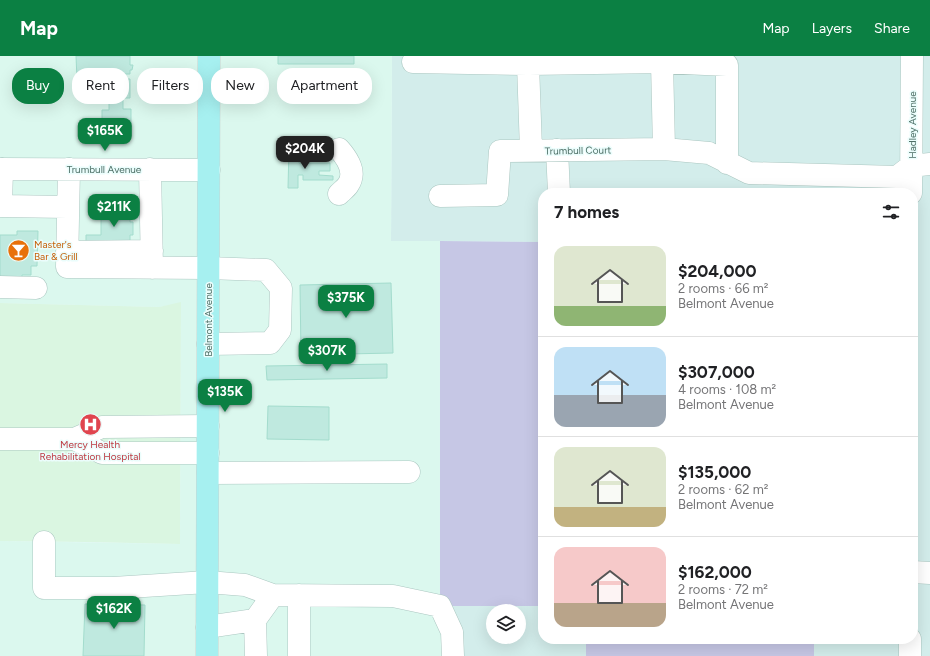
<!DOCTYPE html>
<html lang="en">
<head>
<meta charset="utf-8">
<style>
  :root { --surface:#fff; --page:#f6f6f6; --text:#202124; --muted:#757577; --line:#e0e0e0; --accent:#0b8043 }
  body { margin:0; font-family:Figtree,sans-serif; background:var(--page); color:var(--text); height:100vh; display:flex; flex-direction:column; font-size:15px; white-space:nowrap }
  * { box-sizing:border-box; margin:0 }
  p { font-size:13px; color:var(--muted) }
  .icon { flex:none; width:22px; height:22px; fill:none; stroke:currentColor; stroke-width:2; stroke-linecap:round; stroke-linejoin:round }
  .map { position:relative; flex:1; overflow:hidden }
  .side { position:absolute; left:538px; top:132px; width:380px; height:456px; display:flex; flex-direction:column; background:var(--surface); border-radius:16px; box-shadow:0 4px 16px #0002 }
  .side>* { flex:none }
  .banner { position:absolute; left:12px; top:12px; width:380px; height:36px; display:flex; gap:8px }
  .tools { position:absolute; left:486px; top:548px; display:grid; gap:8px }
  .tools a { display:grid; place-items:center; width:40px; height:40px; border-radius:50%; background:var(--surface); box-shadow:0 4px 16px #0002; font-size:20px }
  .price { position:absolute; translate:-50% -34px; padding:0 9px; border-radius:8px; background:var(--accent); color:#fff; font-size:13px; line-height:26px; filter:drop-shadow(0 1px 2px #0008) }
  .price::after { content:''; position:absolute; left:50%; top:24px; width:12px; height:9px; margin-left:-6px; background:inherit; clip-path:polygon(0 0,100% 0,50% 100%) }
  .price.selected { background:#222; color:#fff }
  ul { padding:0; list-style:none }
  li { display:flex; align-items:center; gap:12px; height:100px; padding:0 16px }
  li+li { border-top:1px solid var(--line) }
  li span { display:grid; place-items:center; flex:none; width:112px; height:80px; border-radius:12px; color:#555 }
  li>.icon { margin-inline-start:auto }
  span .icon { width:48px; height:48px; fill:#fffc; stroke-width:1 }
  li b { font-size:17px }
  h2 { display:flex; justify-content:space-between; align-items:center; height:48px; padding:0 16px; font-size:17px }
  .chip { padding:0 14px; border-radius:16px; background:var(--surface); box-shadow:0 4px 16px #0002; font-size:14px; line-height:36px }
  .chip.selected { background:var(--accent); color:#fff }
  header { display:flex; align-items:center; gap:24px; box-sizing:border-box; height:56px; padding:0 20px; background:var(--accent); color:#fff }
  header strong { font-size:19px }
  nav { display:flex; gap:22px; margin-inline-start:auto; font-size:14px }
  .map>svg:first-child { display:block }
</style>
</head>
<body>
<header>
<strong>Map</strong>
<nav><a>Map</a><a>Layers</a><a>Share</a></nav>
</header>
<div class="map">
<svg width="930" height="600" viewBox="0 0 930 600">
  <rect width="100%" height="100%" fill="#e6f9f9"/>
  <path fill="#d3edeb" fill-rule="evenodd" d="M 392,0 L 930,0 L 930,600 L 814,600 L 814,583 L 913,583 L 913,137 L 543,137 L 543,186 L 391,185 Z
    M 440,550 L 543,550 L 543,583 L 586,583 L 586,600 L 453,600 ZM 493,555 L 519,555 L 519,581 L 493,581 Z"/>
  <path fill="#dbf8ee" d="M 0,0 L 392,0 L 391,185 L 440,185 L 440,550 L 453,600 L 0,600 L 0,485 L 180,488 L 181,247 L 159,251 L 0,247 Z"/>
  <path fill="#daf6e1" d="M 181,246 L 180,488 L 86,486 L 0,485 L 0,247 L 159,251 Z"/>
  <path fill="#c6c7e5" d="M 440,185 L 543,186 L 543,550 L 440,550 Z
    M 586,583 L 814,583 L 814,600 L 586,600 Z"/>
  <path fill="#bfe9df" stroke="#a3dccd" d="M 76,0 L 130,0 L 130,9 L 133,9 L 132,14 L 130,14 L 130,18 L 123,18 L 123,23 L 130,23 L 130,42 L 123,42 L 123,53 L 131,53 L 131,71 L 120,71 L 120,63 L 112,63 L 112,70 L 102,70 L 102,54 L 109,54 L 109,46 L 102,46 L 102,23 L 77,23 Z
    M 278,0 L 354,0 L 354,8 L 278,8 Z
    M 289,92 L 299,92 L 299,107 L 330,107 L 330,115 L 319,115 L 319,119 L 333,120 L 333,124 L 303,124 L 303,119 L 298,119 L 298,132 L 288,132 Z
    M 101,152 L 130,152 L 130,166 L 133,166 L 133,179 L 130,179 L 130,189 L 86,188 L 86,179 L 101,179 Z
    M 17,175 L 38,175 L 37,210 L 31,210 L 31,219 L 22,219 L 22,223 L 0,222 L 0,179 L 17,179 Z
    M 391,227 L 393,297 L 301,299 L 300,229 Z
    M 387,308 L 387,322 L 267,324 L 266,310 Z
    M 268,350 L 329,351 L 329,384 L 267,383 Z
    M 85,548 L 145,549 L 144,600 L 83,600 Z"/>
  <g fill="none" stroke-linecap="round" stroke-linejoin="round">
    <defs>
      <path id="minor" d="M 413,6 L 528,8 L 662,6 L 727,9 L 727,107
        M 662,6 L 664,93
        M 528,8 L 531,94
        M 557,94 L 559,137
        M 0,113 L 209,114
        M 2,113 L 1,150 L 68,151
        M 69,113 L 67,211 L 208,212 L 266,214 L 281,232 L 280,274 L 270,287 L 208,288
        M 150,113 L 152,212
        M 911,137 L 912,0
        M 339,138 C 342,135 346,132 348,129 C 357,116 347,102 339,93
        M 440,140 L 497,139 L 500,95 L 664,93 L 709,97 L 749,117 L 897,121 L 911,110 L 930,108
        M 67,196 L 152,195
        M 0,231 L 36,232
        M 0,383 L 74,383 L 102,371 L 208,370
        M 74,383 L 102,397 L 208,397
        M 208,417 L 409,416
        M 44,486 L 44,532 L 113,532 L 207,526 L 245,529 L 273,539 L 393,540 L 440,550 L 452,576 L 453,600
        M 913,516 L 930,517
        M 299,539 L 299,600
        M 255,564 L 256,600
        M 207,571 L 255,564 L 273,539
        M 910,600 L 910,583"/>
      <path id="major" d="M 207,600 L 209,0"/>
    </defs>
    <use href="#minor" stroke="#abc7c1" stroke-width="23"/>
    <use href="#major" stroke="#cad4d1" stroke-width="23"/>
    <use href="#minor" stroke="#fff" stroke-width="22"/>
    <use href="#major" stroke="#a6f0f0" stroke-width="22"/>
  </g>
  <defs>
    <symbol id="bar-disc" viewBox="-11 -11 22 22"><circle r="9.5" fill="#e8710a" stroke="#ebfdfc"/><path d="M-6-5H6L.8 .8V4.5H3.5V6h-7V4.5H-.8V.8Z" fill="#fff"/></symbol>
    <symbol id="hospital-disc" viewBox="-11 -11 22 22"><circle r="9.5" fill="#e0444e" stroke="#ebfdfc"/><path d="M-5-5h3v3.5h4V-5h3V5h-3V1.5h-4V5h-3Z" fill="#fff"/></symbol>
  </defs>
  <g fill-rule="evenodd">
    <use href="#bar-disc" x="6" y="182" width="25" height="25"/>
    <use href="#hospital-disc" x="78" y="356" width="25" height="25"/>
  </g>
  <g text-anchor="middle" stroke-width="3" stroke-linejoin="round" paint-order="stroke">
    <g font-size="10" fill="#4e6f66" stroke="#ebfdfc">
      <text transform="translate(912 69) rotate(-90)" y="4">Hadley Avenue</text>
      <text transform="translate(578 94) rotate(-1)" y="4">Trumbull Court</text>
      <text x="104" y="117">Trumbull Avenue</text>
      <text transform="translate(208 264) rotate(-90)" y="4">Belmont Avenue</text>
    </g>
    <g font-size="10" fill="#c56008" stroke="#ebfdfc" text-anchor="start">
      <text x="34" y="192">Master's<tspan x="34" dy="12">Bar &amp; Grill</tspan></text>
    </g>
    <g font-size="10" fill="#be3a42" stroke="#ebfdfc">
      <text x="90" y="392">Mercy Health<tspan x="90" dy="12">Rehabilitation Hospital</tspan></text>
    </g>
  </g>
</svg>
<div class="tools">
<a><svg class="icon" aria-label="layers" viewBox="0 0 24 24"><path d="M12 4l9 5-9 5-9-5zM3 14l9 5 9-5"/></svg></a>
</div>
<b class="price" style="left:105px;top:96px">$165K</b>
<b class="price selected" style="left:305px;top:114px">$204K</b>
<b class="price" style="left:114px;top:172px">$211K</b>
<b class="price" style="left:346px;top:263px">$375K</b>
<b class="price" style="left:327px;top:316px">$307K</b>
<b class="price" style="left:225px;top:357px">$135K</b>
<b class="price" style="left:114px;top:574px">$162K</b>
<div class="banner">
<a class="chip selected">Buy</a>
<a class="chip">Rent</a>
<a class="chip">Filters</a>
<a class="chip">New</a>
<a class="chip">Apartment</a>
</div>
<section class="side">
<h2>7 homes<svg class="icon" aria-label="filters" viewBox="0 0 24 24"><path d="M4 7h16M4 17h16"/><circle cx="9" cy="7" r="2"/><circle cx="15" cy="17" r="2"/></svg></h2>
<ul>
<li><span style="background:linear-gradient(#dfe7d0 75%,#8fb573 0)"><svg class="icon" aria-label="home" viewBox="0 0 24 24"><path d="M3 11l9-7 9 7M6 9v11h12V9"/></svg></span><div><b>$204,000</b><p>2 rooms · 66 m²</p><p>Belmont Avenue</p></div></li>
<li><span style="background:linear-gradient(#bfe0f5 60%,#9aa5b1 0)"><svg class="icon" aria-label="home" viewBox="0 0 24 24"><path d="M3 11l9-7 9 7M6 9v11h12V9"/></svg></span><div><b>$307,000</b><p>4 rooms · 108 m²</p><p>Belmont Avenue</p></div></li>
<li><span style="background:linear-gradient(#dfe7d0 75%,#c2b280 0)"><svg class="icon" aria-label="home" viewBox="0 0 24 24"><path d="M3 11l9-7 9 7M6 9v11h12V9"/></svg></span><div><b>$135,000</b><p>2 rooms · 62 m²</p><p>Belmont Avenue</p></div></li>
<li><span style="background:linear-gradient(#f6c9c9 70%,#b9a48a 0)"><svg class="icon" aria-label="home" viewBox="0 0 24 24"><path d="M3 11l9-7 9 7M6 9v11h12V9"/></svg></span><div><b>$162,000</b><p>2 rooms · 72 m²</p><p>Belmont Avenue</p></div></li>
</ul>
</section>
</div>
</body>
</html>
